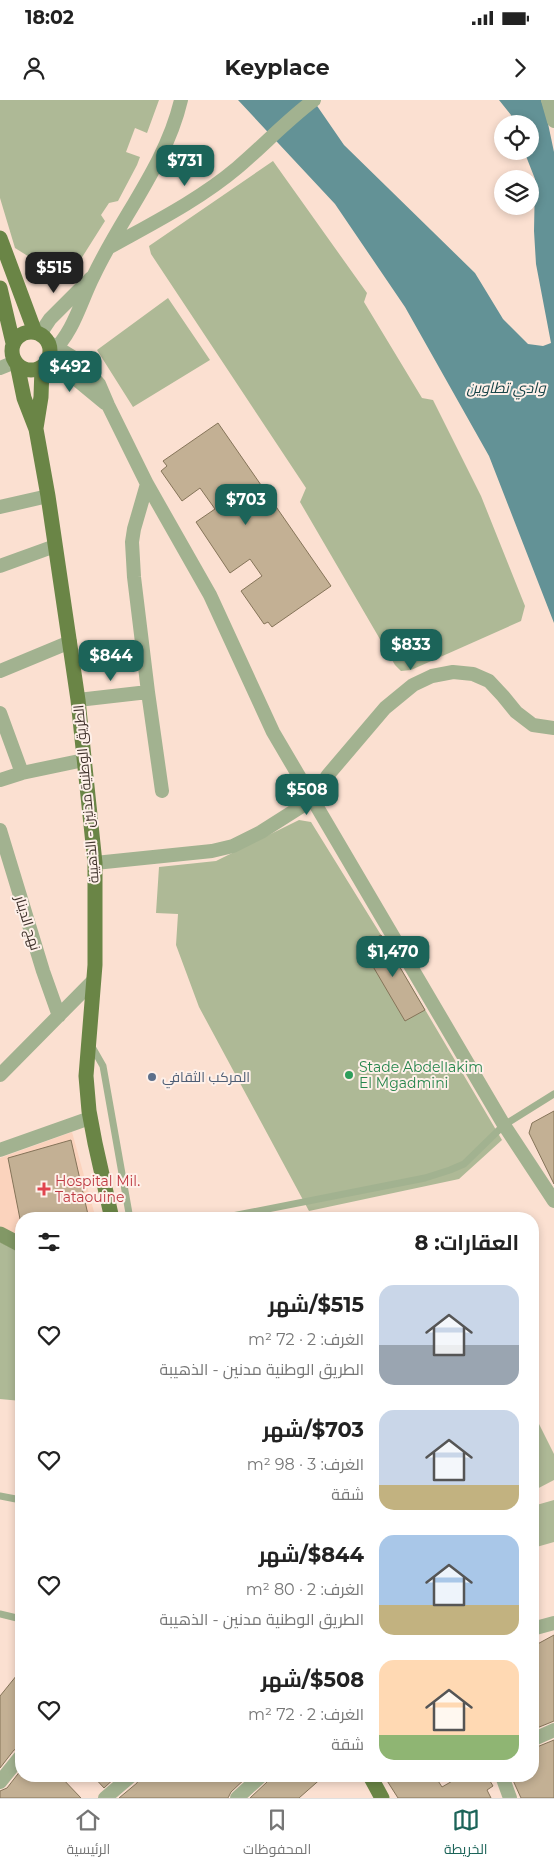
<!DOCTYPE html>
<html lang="ar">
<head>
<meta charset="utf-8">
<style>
  :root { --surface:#fff; --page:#f2f2f2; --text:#222; --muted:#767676; --line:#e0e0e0; --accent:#1c6459 }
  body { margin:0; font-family:Montserrat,Cairo,sans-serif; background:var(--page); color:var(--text); direction:rtl; height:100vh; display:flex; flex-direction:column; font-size:19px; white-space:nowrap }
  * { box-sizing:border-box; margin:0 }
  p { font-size:16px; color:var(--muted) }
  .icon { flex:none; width:28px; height:28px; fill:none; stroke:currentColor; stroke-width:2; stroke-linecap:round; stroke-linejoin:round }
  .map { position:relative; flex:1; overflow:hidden; direction:ltr }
  .panel { position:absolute; left:15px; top:1112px; width:524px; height:570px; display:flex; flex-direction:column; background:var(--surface); border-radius:20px; box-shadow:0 2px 8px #0003; direction:rtl }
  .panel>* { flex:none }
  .controls { position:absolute; left:494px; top:15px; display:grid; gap:10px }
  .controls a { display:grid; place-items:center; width:45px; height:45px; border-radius:50%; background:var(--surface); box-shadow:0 2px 8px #0003; font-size:25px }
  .price { position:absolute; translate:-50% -42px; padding:0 11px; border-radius:10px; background:var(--accent); color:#fff; font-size:16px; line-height:32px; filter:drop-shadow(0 1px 2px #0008) }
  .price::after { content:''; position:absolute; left:50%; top:30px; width:15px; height:11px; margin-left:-8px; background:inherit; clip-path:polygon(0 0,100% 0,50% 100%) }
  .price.current { background:#222; color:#fff }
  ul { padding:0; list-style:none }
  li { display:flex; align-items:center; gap:15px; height:125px; padding:0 20px }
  li span { display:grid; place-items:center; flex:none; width:140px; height:100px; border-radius:15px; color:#555 }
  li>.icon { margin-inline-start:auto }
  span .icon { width:60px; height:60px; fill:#fffc; stroke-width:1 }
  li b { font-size:21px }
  h2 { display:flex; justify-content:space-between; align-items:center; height:60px; padding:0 20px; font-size:21px }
  .status { display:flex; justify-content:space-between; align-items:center; height:35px; padding:0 25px; background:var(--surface); direction:ltr }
  .status svg { height:14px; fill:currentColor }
  header { display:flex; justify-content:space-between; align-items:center; height:65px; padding:0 20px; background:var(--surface); font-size:22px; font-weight:700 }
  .menu { display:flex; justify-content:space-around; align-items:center; height:70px; border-top:1px solid var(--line); background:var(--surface); font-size:14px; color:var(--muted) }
  .menu a { display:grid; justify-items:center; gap:2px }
  .menu .current { color:var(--accent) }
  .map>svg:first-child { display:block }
</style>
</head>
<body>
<div class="status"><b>18:02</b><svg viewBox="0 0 49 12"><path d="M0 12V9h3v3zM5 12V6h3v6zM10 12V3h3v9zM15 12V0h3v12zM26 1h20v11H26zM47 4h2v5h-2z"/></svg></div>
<header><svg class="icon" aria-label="forward" viewBox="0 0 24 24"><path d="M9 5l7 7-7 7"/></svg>Keyplace<svg class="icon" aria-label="person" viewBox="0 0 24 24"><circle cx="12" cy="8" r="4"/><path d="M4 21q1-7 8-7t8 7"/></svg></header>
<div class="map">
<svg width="554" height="1698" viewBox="0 0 554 1698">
  <rect width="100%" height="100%" fill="#fbe0d1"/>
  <path fill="#fbd3bd" d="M 72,1032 L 96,1119 L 21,1119 L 21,1137 L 0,1126 L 0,1058 Z"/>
  <path fill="#aeb996" d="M 0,0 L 159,0 L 147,33 L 135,28 L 126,52 L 140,57 L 137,65 L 118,101 L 109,103 L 101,115 L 105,121 L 74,170 L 31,158 L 15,148 L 0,98 Z
    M 273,61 L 367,193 L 364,202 L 422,298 L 433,300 L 481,396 L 525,506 L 521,521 L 411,570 L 401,571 L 395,565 L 300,402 L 306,388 L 151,154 L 149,146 Z
    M 168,198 L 210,260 L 133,307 L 97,250 Z
    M 299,720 L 311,722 L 381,835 L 502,1040 L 459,1079 L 309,1111 L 199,907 L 176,845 L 178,814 L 156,813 L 159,767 L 216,761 Z
    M 0,1142 L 21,1153 L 21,1301 L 0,1299 Z
    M 533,1312 L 554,1354 L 554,1380 L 533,1391 Z
    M 554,1400 L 554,1442 L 533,1448 L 533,1406 Z"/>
  <path fill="#639296" d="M 238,0 L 313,0 L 344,45 L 475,173 L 503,219 L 528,244 L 543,246 L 551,243 L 536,164 L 534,131 L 535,79 L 524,51 L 530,51 L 530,24 L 514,24 L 511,15 L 499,0 L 541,0 L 546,14 L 554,52 L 554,523 L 489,356 L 405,207 L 335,104 Z"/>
  <path fill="#c3b094" stroke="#857459" d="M 218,323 L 331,486 L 272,527 L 268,522 L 264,524 L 241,491 L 262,476 L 250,459 L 230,473 L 196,422 L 215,409 L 200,388 L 182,401 L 161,371 L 167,366 L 163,361 Z
    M 381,835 L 425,910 L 405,921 L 361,846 Z
    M 554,1011 L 554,1084 L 529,1033 L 532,1023 Z
    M 71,1040 L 89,1119 L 20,1119 L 8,1058 Z
    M 554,1535 L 554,1621 L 532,1630 L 532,1547 Z
    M 21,1570 L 21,1647 L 14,1650 L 0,1668 L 0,1596 Z
    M 554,1640 L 554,1698 L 521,1698 L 511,1676 L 532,1676 L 532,1649 Z
    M 21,1670 L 21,1676 L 60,1676 L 81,1698 L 0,1698 L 0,1691 L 7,1688 Z
    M 93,1676 L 117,1676 L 104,1688 Z
    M 140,1676 L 248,1676 L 231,1692 L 228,1698 L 119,1698 L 137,1683 Z
    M 270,1676 L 324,1676 L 299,1698 L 250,1698 L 267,1682 Z
    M 384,1676 L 435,1676 L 442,1687 L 461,1676 L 487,1676 L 493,1686 L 487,1690 L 491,1698 L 398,1698 Z"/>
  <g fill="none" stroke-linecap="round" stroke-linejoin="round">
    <path stroke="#a2b290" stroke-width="7" d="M 91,945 L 103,966 L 130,1119
      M 217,1119 L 425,1078 L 450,1070 L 464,1064 L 504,1025 L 554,994
      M 0,1396 L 21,1400
      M 0,1514 L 21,1519"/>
    <path stroke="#a2b290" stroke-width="14" d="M 548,0 L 554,21
      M 110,147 C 153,123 199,100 237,68 C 263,46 286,21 314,0
      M 40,234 L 50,219 L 91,178
      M 48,242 L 79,261 L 99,284 L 108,305 L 147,384 L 210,495 L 273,632 L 504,1025 L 554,1101
      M 52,252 C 74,232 81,200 94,175 C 122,116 166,64 181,0
      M 48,259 L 65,270 L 105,303
      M 0,268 L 15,262
      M 147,384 L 134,429 L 132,442 L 134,477 L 148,592 L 162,691
      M 0,407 L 48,396
      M 0,466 L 55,446
      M 0,571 L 70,542
      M 78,600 L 148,592
      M 0,613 L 22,673
      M 0,680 L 22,673 L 84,660
      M 0,730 L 43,871 L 59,916
      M 95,763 L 212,751 L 233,746 L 261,732 L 313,699 L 328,675 L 385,608 L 413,585 L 432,576 L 453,572 L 473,574 L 489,581 L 503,596 L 516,612 L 533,625 L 554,628
      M 0,975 L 94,880
      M 0,1050 L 90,1018
      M 532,1529 L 554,1523
      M 532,1640 L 554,1630
      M 502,1676 L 510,1698
      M 0,1682 L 21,1656
      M 105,1698 L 131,1676
      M 237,1698 L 261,1676"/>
    <path stroke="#829866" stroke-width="15" d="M 0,1134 L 21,1145"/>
    <path stroke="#6a8546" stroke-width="15" d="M 0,138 L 35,232
      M 0,188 L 13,243
      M12 251a19 19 0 1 1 38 0a19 19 0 1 1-38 0Z
      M 17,264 L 24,298 L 36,329 L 48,396 L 78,600 L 95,763 L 95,865 L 86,976 L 89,1011 L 95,1043 L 112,1119
      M 36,328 L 41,297 L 42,267
      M 370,1676 L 382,1698"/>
  </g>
  <circle fill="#2e9e5b" stroke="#fef0e9" stroke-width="2" cx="349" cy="975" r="5"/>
  <circle fill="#5c6f8a" stroke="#fef0e9" stroke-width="2" cx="152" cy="977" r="5"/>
  <path fill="#e0444e" stroke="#fef0e9" stroke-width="2" d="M41.5 1081.5h5v5h5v5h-5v5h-5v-5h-5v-5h5z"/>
  <g text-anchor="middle" stroke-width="4" stroke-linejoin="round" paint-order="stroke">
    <g font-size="14" fill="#41342d" stroke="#fef0e9">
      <text transform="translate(86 694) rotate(-95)" y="5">الطريق الوطنية مدنين - الذهيبة</text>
      <text transform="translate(28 823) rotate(73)" y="5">نهج الدينار</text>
    </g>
    <g font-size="14" fill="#27864d" stroke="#fef0e9" text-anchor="start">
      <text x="359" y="972">Stade Abdelاakim<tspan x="359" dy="16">El Mgadmini</tspan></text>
    </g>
    <g font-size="14" fill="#4e5e75" stroke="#fef0e9" text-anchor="start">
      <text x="162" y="982">المركب الثقافي</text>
    </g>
    <g font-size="14" fill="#be3a42" stroke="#fef0e9" text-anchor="start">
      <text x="55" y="1086">Hospital Mil.<tspan x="55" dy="16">Tataouine</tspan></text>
    </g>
    <g font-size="15" font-style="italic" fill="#184448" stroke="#fef0e9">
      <text x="506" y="293">وادي تطاوين</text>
    </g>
  </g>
</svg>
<div class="controls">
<a><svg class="icon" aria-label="locate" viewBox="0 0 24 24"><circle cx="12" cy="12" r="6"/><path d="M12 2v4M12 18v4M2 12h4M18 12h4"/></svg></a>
<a><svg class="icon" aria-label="layers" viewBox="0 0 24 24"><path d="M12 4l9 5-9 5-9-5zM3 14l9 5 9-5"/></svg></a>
</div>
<b class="price" style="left:185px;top:87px">$731</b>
<b class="price current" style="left:54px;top:194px">$515</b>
<b class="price" style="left:70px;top:293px">$492</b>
<b class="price" style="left:246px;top:426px">$703</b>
<b class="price" style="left:411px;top:571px">$833</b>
<b class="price" style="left:111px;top:582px">$844</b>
<b class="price" style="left:307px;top:716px">$508</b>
<b class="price" style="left:393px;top:878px">$1,470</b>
<section class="panel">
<h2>العقارات: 8<svg class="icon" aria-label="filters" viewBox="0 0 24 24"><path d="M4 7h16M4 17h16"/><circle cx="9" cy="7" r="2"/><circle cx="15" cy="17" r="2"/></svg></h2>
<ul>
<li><span style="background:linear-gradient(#c9d6e8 60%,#9aa5b1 0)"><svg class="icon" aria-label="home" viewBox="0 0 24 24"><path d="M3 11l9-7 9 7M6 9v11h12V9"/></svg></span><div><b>$515/شهر</b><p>الغرف: 2 · 72 m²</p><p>الطريق الوطنية مدنين - الذهيبة</p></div><svg class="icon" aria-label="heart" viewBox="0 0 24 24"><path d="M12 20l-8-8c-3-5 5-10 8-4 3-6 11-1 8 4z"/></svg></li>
<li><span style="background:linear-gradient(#c9d6e8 75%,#c2b280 0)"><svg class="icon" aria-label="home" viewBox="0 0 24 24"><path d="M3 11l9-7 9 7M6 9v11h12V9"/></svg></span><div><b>$703/شهر</b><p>الغرف: 3 · 98 m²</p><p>شقة</p></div><svg class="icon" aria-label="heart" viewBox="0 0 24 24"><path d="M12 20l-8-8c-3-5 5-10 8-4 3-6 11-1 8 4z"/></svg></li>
<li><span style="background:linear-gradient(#a9c7e8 70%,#c2b280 0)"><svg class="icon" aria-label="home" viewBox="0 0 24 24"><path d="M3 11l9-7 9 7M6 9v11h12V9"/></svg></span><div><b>$844/شهر</b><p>الغرف: 2 · 80 m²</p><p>الطريق الوطنية مدنين - الذهيبة</p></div><svg class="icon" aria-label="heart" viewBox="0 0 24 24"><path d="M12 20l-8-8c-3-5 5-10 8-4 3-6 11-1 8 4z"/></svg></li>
<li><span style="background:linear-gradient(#ffd9b3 75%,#8fb573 0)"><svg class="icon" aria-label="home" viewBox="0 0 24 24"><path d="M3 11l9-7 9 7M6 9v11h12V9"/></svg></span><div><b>$508/شهر</b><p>الغرف: 2 · 72 m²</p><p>شقة</p></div><svg class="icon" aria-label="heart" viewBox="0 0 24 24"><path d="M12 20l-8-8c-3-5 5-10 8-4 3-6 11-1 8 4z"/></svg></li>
</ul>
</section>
</div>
<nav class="menu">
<a class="current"><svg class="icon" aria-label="map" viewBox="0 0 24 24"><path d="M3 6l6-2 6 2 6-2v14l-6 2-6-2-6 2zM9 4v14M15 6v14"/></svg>الخريطة</a>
<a><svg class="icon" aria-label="saved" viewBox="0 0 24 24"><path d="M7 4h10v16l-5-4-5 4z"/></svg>المحفوظات</a>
<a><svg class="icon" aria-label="home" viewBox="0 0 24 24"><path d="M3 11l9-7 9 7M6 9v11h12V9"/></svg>الرئيسية</a>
</nav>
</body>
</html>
